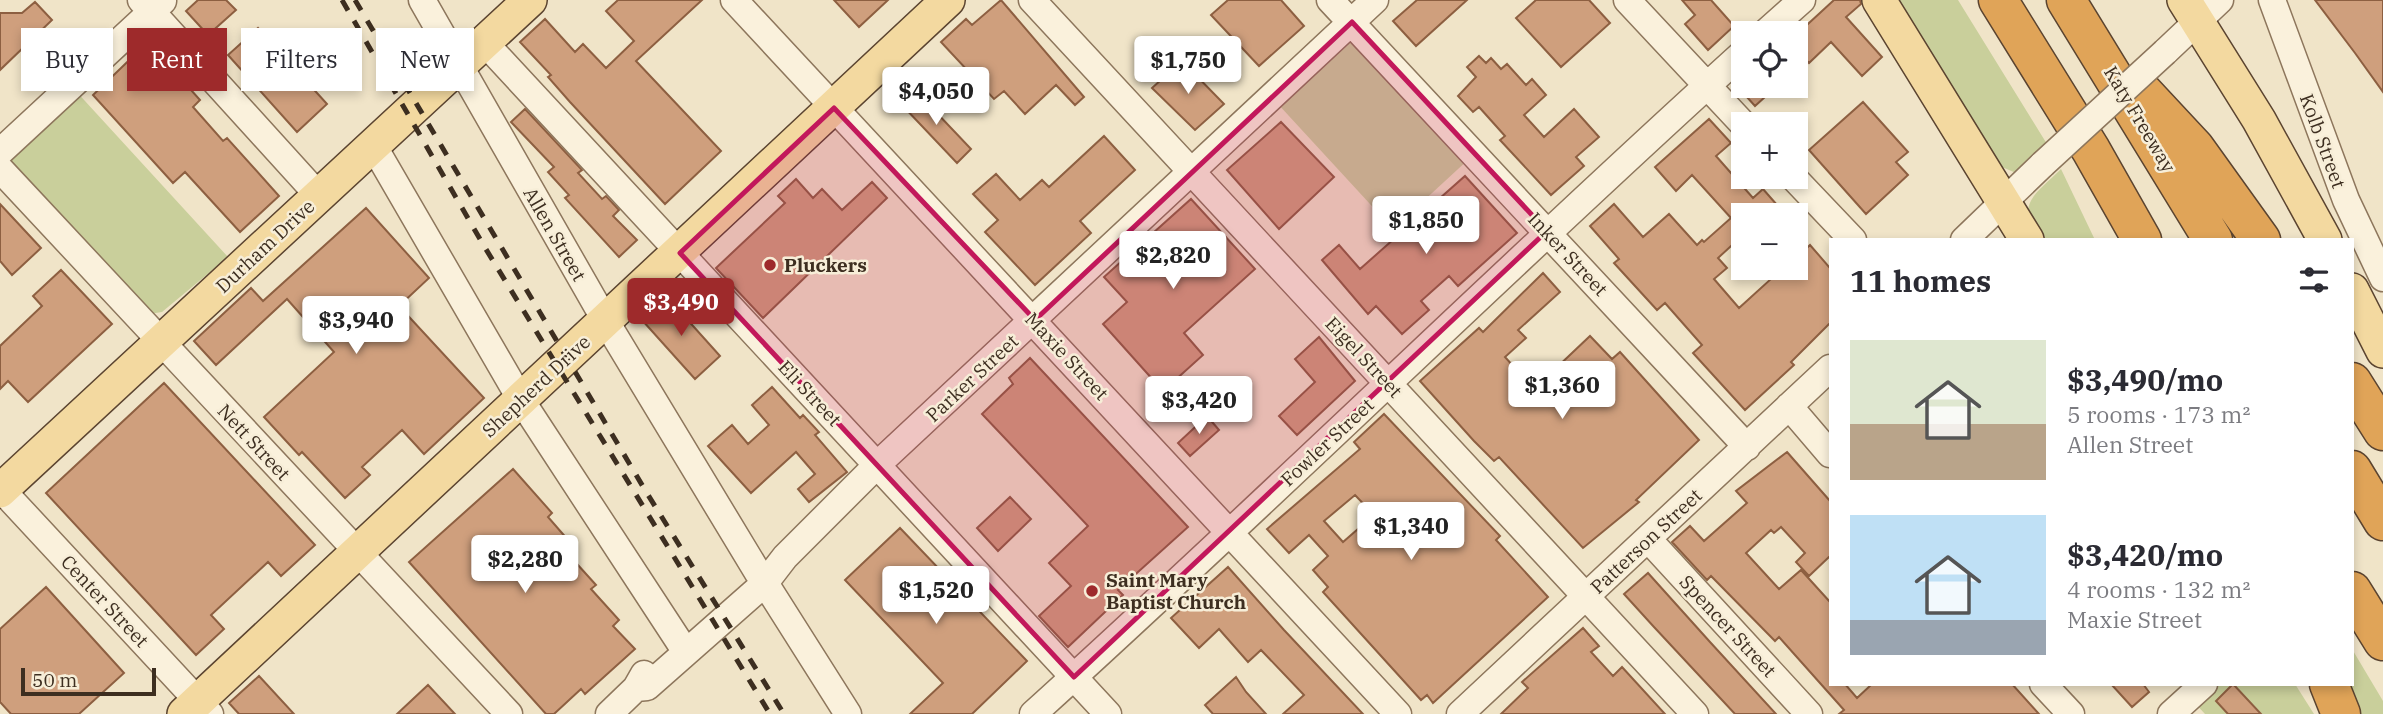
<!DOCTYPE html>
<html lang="en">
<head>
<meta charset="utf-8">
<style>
  :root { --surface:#fff; --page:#f2f2f3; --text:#2b2b33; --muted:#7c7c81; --accent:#9e2a2b }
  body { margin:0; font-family:"IBM Plex Serif",serif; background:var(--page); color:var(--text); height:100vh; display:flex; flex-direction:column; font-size:26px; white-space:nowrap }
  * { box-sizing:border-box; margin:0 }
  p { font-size:23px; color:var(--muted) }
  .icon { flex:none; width:38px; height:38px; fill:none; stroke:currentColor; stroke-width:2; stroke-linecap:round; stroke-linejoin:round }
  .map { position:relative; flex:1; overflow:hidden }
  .panel { position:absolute; left:1829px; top:238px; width:525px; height:448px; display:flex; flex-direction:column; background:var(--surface); border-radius:0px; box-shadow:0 4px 10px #0003 }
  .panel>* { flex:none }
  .guide { position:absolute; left:21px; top:28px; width:665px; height:63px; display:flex; gap:14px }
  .tools { position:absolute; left:1731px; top:21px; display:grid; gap:14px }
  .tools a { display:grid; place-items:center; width:77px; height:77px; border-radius:0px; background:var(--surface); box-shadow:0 4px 10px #0003; font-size:35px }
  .scale { position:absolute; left:21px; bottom:18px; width:135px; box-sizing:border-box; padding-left:7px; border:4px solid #3d2e20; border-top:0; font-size:19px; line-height:24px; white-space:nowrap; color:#3d2e20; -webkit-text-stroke:5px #f7eed8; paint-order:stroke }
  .price { position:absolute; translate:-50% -60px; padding:0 16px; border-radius:7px; background:#fff; color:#222; font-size:23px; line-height:46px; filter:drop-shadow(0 2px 4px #0008) }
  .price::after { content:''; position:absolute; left:50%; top:42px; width:21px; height:16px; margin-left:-10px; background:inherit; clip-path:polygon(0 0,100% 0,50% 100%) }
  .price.selected { background:var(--accent); color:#fff }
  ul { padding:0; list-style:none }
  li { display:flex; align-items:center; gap:21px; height:175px; padding:0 21px }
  li span { display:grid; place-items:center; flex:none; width:196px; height:140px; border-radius:0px; color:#555 }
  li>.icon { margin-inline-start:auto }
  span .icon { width:84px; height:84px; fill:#fffc; stroke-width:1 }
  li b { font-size:30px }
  h2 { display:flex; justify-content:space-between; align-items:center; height:84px; padding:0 21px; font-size:30px }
  .pill { padding:0 24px; border-radius:0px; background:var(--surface); box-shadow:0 4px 10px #0003; font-size:24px; line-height:63px }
  .pill.selected { background:var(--accent); color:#fff }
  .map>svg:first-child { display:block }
</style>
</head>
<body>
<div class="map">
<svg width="2383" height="714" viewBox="0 0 2383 714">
  <rect width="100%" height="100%" fill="#f0e4c8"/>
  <path fill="#c9cf9b" d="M 1894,0 L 1958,0 L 2047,144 L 2016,173 L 2002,167 L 1980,143 Z
    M 1356,41 L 1470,158 L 1393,229 L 1277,103 L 1350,42 Z
    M 74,89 L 228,257 L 162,312 L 149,314 L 7,161 Z
    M 2061,169 L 2095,240 L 2039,240 C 2015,203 2034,196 2061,169 Z
    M 2352,649 L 2383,701 L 2383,714 L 2359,714 L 2344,684 L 2352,684 Z
    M 2212,684 L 2295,684 L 2314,714 L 2205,714 L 2192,700 Z"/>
  <path fill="#cf9f7d" stroke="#8d5f41" stroke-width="2" fill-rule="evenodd" d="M 198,0 L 226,0 L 236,10 L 208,35 L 186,11 Z
    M 618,0 L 702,0 L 636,61 L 721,151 L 665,204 L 570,102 L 548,77 L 551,75 L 520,42 L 545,19 L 575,52 L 583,44 L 606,68 L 634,41 L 606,11 Z
    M 834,0 L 888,0 L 859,27 Z
    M 1001,0 L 1084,97 L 1075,105 L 1056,85 L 1025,114 L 1004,91 L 994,99 L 941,42 L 966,19 L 972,25 Z
    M 1228,0 L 1281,0 L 1304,26 L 1259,66 L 1211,15 Z
    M 1417,0 L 1467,0 L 1416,46 L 1393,21 Z
    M 1536,0 L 1589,0 L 1610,23 L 1561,67 L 1516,18 Z
    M 1682,0 L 1711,0 L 1734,26 L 1708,50 L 1685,24 L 1695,15 Z
    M 1834,0 L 1860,0 L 1861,4 L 1846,17 L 1882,57 L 1862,76 L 1831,42 L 1809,63 L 1806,60 L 1796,69 L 1796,35 Z
    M 2315,0 L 2383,0 L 2383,92 L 2355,53 Z
    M 35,2 L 52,20 L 0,70 L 0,13 L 22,13 Z
    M 258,28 L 327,104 L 297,132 L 228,55 Z
    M 148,42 L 200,100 L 193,107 L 223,141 L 227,138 L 279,196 L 240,232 L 185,172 L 173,183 L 93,95 Z
    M 1479,56 L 1486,63 L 1491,58 L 1501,69 L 1507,64 L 1526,85 L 1532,79 L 1546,95 L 1524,115 L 1544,137 L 1574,109 L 1599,137 L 1576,157 L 1584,166 L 1551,195 L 1500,140 L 1505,136 L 1479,107 L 1473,112 L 1458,96 L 1476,77 L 1467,67 Z
    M 1182,61 L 1224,104 L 1195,130 L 1152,88 Z
    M 1737,86 L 1777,86 L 1755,106 Z
    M 915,90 L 971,149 L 957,163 L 901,104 Z
    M 1863,102 L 1908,152 L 1896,162 L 1908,175 L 1866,214 L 1809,150 Z
    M 525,109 L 582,170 L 578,173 L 602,199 L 606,196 L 619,210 L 613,216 L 637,240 L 619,257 L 565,198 L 569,195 L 548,172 L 554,167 L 511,122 Z
    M 1709,119 L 1731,143 L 1716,156 L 1753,198 L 1763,189 L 1777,205 L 1765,215 L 1743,215 L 1743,235 L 1718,258 L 1727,268 L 1714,279 L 1739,308 L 1783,268 L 1796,268 L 1796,258 L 1810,245 L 1830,268 L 1830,323 L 1791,362 L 1794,365 L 1745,410 L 1693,353 L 1702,345 L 1665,303 L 1657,310 L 1614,263 L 1619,259 L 1590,226 L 1614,204 L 1643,237 L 1669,214 L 1697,245 L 1702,240 L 1704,242 L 1731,218 L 1692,175 L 1676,191 L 1655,167 Z
    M 1281,122 L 1334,177 L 1279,229 L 1227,170 Z
    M 1104,136 L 1135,170 L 1080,221 L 1091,233 L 1035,285 L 985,232 L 998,220 L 973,194 L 996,174 L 1020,200 L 1042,180 L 1049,187 Z
    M 1465,176 L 1517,233 L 1458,286 L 1449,276 L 1421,301 L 1429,310 L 1402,334 L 1376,306 L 1368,314 L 1322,260 L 1339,245 L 1360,269 Z
    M 796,179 L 813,198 L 822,189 L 842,210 L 872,182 L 887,198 L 763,318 L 716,268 L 785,203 L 778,196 Z
    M 1191,199 L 1255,269 L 1184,333 L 1203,355 L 1163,391 L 1103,324 L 1127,302 L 1104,277 Z
    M 0,204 L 41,248 L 12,275 L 0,261 Z
    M 366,208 L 429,278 L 399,306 L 484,398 L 424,454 L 402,430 L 362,467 L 370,475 L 345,498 L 302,452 L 299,455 L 264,417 L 334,352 L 287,299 L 216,365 L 194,341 L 251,288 L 263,301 Z
    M 61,270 L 112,324 L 28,402 L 8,381 L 0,389 L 0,346 L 42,306 L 33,296 Z
    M 1543,273 L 1560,292 L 1518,330 L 1526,338 L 1505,357 L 1534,389 L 1590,336 L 1612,359 L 1620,352 L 1699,440 L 1636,500 L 1639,502 L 1583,548 L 1499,457 L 1494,461 L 1474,441 L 1420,381 L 1479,328 L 1483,332 Z
    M 667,297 L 720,356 L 695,379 L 642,320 Z
    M 1319,337 L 1355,381 L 1297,435 L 1279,416 L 1315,382 L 1295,359 Z
    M 1030,358 L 1188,527 L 1118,590 L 1123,595 L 1068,647 L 1039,616 L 1071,586 L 1049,563 L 1088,526 L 982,414 L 1013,384 L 1009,378 Z
    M 164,383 L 315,545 L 281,576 L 268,562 L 211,615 L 224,629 L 196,655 L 46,493 Z
    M 772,387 L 800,418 L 803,415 L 819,432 L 815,435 L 847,472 L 809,502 L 798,489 L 815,474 L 796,452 L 751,493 L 708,446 L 732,425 L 748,444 L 769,425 L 752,405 Z
    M 1384,414 L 1500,536 L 1496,540 L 1548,597 L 1433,703 L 1427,695 L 1421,700 L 1323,592 L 1328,587 L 1313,570 L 1328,556 L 1309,535 L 1289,553 L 1267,529 L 1360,449 L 1354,442 ZM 1355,495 L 1374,515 L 1343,542 L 1324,521 Z
    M 1207,416 L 1219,430 L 1190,456 L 1178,443 Z
    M 1787,452 L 1830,501 L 1830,556 L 1809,576 L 1796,562 L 1805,553 L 1781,527 L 1774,533 L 1771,530 L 1746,553 L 1779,589 L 1801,570 L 1830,602 L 1830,684 L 1845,684 L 1857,698 L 1872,684 L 2012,684 L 2039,714 L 1839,714 L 1844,710 L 1779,637 L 1775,641 L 1711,576 L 1707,580 L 1672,542 L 1690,526 L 1704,541 L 1747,503 L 1736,491 Z
    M 513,469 L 552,513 L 548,517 L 575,548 L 568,554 L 596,585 L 591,589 L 619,620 L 613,626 L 635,649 L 585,694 L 581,689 L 554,714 L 546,714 L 409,562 Z
    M 1010,497 L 1031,519 L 998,551 L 977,528 Z
    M 900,528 L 1027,661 L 972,714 L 910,714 L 943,683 L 845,580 Z
    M 1228,567 L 1284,630 L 1363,714 L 1283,714 L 1304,695 L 1261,650 L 1248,662 L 1219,629 L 1199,648 L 1171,618 Z
    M 1648,573 L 1710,642 L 1776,714 L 1735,714 L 1654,627 L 1624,594 Z
    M 46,587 L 124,673 L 79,714 L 11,714 L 0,702 L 0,629 Z
    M 1583,628 L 1599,646 L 1591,652 L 1613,676 L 1622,667 L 1665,714 L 1501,714 L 1528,688 L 1522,682 Z
    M 259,676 L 294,714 L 239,714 L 229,703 Z
    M 1236,677 L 1246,692 L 1266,714 L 1213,714 L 1205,705 Z
    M 2111,684 L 2143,684 L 2149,692 L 2132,707 Z
    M 2233,684 L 2261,714 L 2228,714 L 2216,701 Z
    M 428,685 L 455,714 L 397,714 Z"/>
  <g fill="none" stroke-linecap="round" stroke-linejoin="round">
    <defs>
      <path id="minor" d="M 141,0 L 319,196
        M 422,0 L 605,320 L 758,573
        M 734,0 L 1398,714
        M 1032,0 L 1695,714
        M 1330,0 L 1747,447
        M 1627,0 L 1743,124
        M 2272,0 L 2346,200 L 2383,278
        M 1765,33 L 1802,0
        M 484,42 L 1108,714
        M 2165,52 L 2220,0
        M 373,145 L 521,400 L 680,643
        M 0,152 L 163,1
        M 0,169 L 509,714
        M 1793,177 L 1853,240
        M 1964,240 L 2043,164
        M 1789,406 L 1830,454
        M 0,488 L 210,714
        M 1648,539 L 1809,714
        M 765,583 L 848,714
        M 2043,684 L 2071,714
        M 636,688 L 647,687 L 765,583 L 785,557 L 877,465 L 1375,0
        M 609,714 L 636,688 L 644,674
        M 1033,714 C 1273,497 1503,270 1743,53
        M 1460,714 L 1830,368
        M 2171,714 L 2204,684"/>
      <path id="major" d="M 1879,0 L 2027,240
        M 2184,0 L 2259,120 L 2325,240
        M 2352,290 L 2383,351
        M 0,491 L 530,0
        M 184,714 L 948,0"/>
      <path id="highway" d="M 1998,0 L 2091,150 L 2142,240
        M 2066,0 L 2213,240
        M 2140,89 L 2195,148 L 2261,240
        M 2352,382 L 2383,431
        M 2352,470 L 2383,521
        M 2352,591 L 2383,641
        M 2329,684 L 2341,714"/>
    </defs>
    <use href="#minor" stroke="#8d765c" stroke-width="29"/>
    <use href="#major" stroke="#5b4430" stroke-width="36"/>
    <use href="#highway" stroke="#5b4430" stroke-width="41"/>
    <use href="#minor" stroke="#faf1dc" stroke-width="26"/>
    <use href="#major" stroke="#f3d9a0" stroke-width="33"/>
    <use href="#highway" stroke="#e0a458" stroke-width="38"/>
    <path stroke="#3d2e20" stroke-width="5" stroke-dasharray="12 12" stroke-linecap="butt" d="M 342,0 L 484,246 L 770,714
      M 355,0 L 645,490 L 784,714"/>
    <defs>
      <path id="minor-bridge" d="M 2043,164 L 2165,52"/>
    </defs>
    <use href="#minor-bridge" stroke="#8d765c" stroke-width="29" stroke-linecap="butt"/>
    <use href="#minor-bridge" stroke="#faf1dc" stroke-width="26"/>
  </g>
  <path fill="#c2185b" fill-opacity="0.2" stroke="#c2185b" stroke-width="5" stroke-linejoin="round" d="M 1352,22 L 1547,231 L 1074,677 L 680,253 L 834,108 L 1035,320 Z"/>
  <g fill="#9e2a2b" stroke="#f7eed8" stroke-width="2.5">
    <circle cx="770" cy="265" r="7"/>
    <circle cx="1092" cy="591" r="7"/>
  </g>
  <g text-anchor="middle" stroke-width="5" stroke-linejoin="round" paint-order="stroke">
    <g font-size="19" fill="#3d2e20" stroke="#f7eed8">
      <text transform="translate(2140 119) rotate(59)" y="7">Katy Freeway</text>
      <text transform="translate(2323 141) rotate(70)" y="7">Kolb Street</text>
      <text transform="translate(555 234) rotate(60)" y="7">Allen Street</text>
      <text transform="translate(265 246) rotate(-43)" y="7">Durham Drive</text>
      <text transform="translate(1568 254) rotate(47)" y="7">Inker Street</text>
      <text transform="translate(1067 356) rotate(47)" y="7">Maxie Street</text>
      <text transform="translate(1364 357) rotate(47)" y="7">Eigel Street</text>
      <text transform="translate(972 378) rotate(-43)" y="7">Parker Street</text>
      <text transform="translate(536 386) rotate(-43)" y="7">Shepherd Drive</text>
      <text transform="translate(810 393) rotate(47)" y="7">Eli Street</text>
      <text transform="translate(254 442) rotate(47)" y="7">Nett Street</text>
      <text transform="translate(1327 442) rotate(-43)" y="7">Fowler Street</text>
      <text transform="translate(1646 541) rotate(-43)" y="7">Patterson Street</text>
      <text transform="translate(105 601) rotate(47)" y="7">Center Street</text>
      <text transform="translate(1728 626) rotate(47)" y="7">Spencer Street</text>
    </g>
    <g font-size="19" font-weight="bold" fill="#3d2e20" stroke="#f7eed8" text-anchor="start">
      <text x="784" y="272">Pluckers</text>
      <text x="1106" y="587">Saint Mary<tspan x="1106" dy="22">Baptist Church</tspan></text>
    </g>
  </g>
</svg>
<div class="tools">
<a><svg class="icon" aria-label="locate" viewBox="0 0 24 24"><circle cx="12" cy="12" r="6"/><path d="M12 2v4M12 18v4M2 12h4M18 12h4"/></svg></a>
<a>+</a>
<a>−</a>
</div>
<div class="scale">50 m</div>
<b class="price" style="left:1188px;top:96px">$1,750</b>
<b class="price" style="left:936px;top:127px">$4,050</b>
<b class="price" style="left:1426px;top:256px">$1,850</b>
<b class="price" style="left:1173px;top:291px">$2,820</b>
<b class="price selected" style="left:681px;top:338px">$3,490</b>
<b class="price" style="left:356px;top:356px">$3,940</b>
<b class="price" style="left:1562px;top:421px">$1,360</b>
<b class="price" style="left:1199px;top:436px">$3,420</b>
<b class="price" style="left:1411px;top:562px">$1,340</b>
<b class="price" style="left:525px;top:595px">$2,280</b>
<b class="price" style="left:936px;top:626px">$1,520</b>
<div class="guide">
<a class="pill">Buy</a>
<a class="pill selected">Rent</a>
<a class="pill">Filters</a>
<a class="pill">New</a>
</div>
<section class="panel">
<h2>11 homes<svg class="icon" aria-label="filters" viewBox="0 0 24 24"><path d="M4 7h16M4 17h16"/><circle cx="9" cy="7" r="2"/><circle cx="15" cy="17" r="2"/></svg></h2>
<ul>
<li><span style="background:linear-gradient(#dfe7d0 60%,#b9a48a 0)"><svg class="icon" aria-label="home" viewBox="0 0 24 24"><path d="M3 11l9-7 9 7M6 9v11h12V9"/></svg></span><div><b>$3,490/mo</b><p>5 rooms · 173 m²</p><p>Allen Street</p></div></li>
<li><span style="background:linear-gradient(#bfe0f5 75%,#9aa5b1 0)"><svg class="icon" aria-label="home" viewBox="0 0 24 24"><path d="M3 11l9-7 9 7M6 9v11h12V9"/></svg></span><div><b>$3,420/mo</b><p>4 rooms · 132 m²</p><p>Maxie Street</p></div></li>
</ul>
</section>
</div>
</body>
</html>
